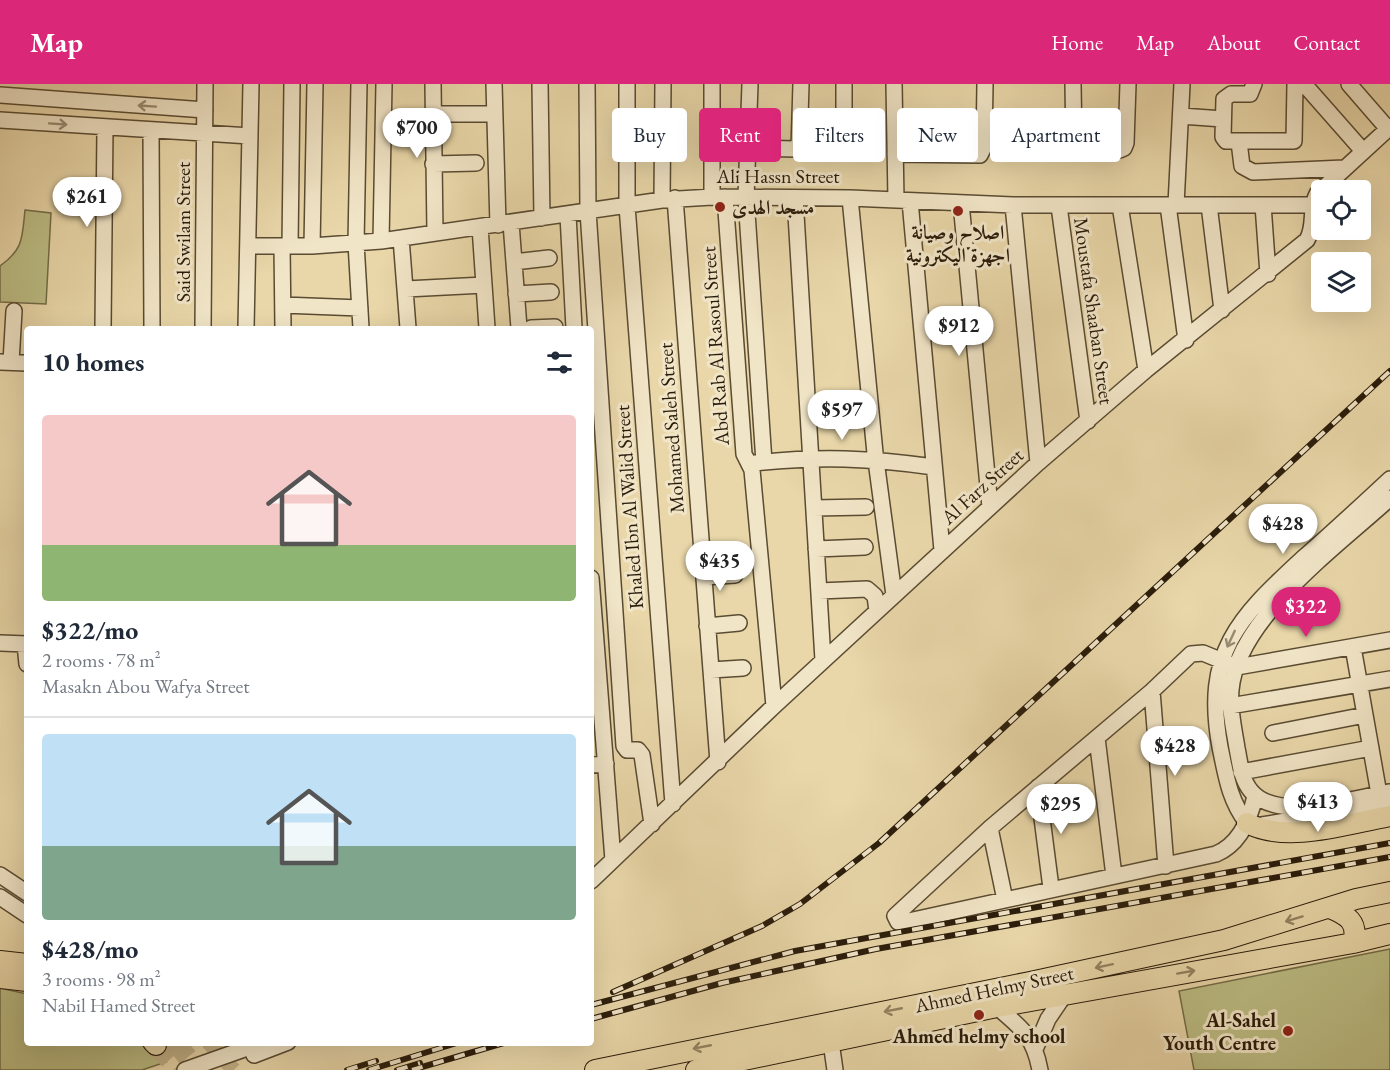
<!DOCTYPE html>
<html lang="en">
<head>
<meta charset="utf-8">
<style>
  :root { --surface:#fff; --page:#f2f2f3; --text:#1f2937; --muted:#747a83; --line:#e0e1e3; --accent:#db2777 }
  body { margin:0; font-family:"EB Garamond",Amiri,serif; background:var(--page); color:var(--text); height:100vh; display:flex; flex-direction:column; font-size:22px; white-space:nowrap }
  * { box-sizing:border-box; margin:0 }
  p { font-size:20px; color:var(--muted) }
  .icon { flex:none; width:33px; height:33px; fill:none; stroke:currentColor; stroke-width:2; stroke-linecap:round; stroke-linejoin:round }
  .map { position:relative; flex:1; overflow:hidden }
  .drawer { position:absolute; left:24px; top:242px; width:570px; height:720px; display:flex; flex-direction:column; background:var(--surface); border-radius:6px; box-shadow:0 6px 24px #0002 }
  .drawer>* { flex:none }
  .banner { position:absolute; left:612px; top:24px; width:570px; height:54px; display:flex; gap:12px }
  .tools { position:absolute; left:1311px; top:96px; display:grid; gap:12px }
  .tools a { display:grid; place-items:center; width:60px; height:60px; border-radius:6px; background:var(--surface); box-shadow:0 6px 24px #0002; font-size:30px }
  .price { position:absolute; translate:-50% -51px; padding:0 14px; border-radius:21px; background:#fff; color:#222; font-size:20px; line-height:39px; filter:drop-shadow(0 2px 3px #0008) }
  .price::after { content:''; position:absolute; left:50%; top:36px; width:18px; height:14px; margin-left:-9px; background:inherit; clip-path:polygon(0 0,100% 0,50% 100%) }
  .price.selected { background:var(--accent); color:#fff }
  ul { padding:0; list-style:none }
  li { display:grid; align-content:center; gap:12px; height:318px; padding:0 18px }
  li+li { border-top:2px solid var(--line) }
  li span { display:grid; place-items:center; height:186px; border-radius:6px; color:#555 }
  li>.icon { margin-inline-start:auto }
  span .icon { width:108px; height:108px; fill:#fffc; stroke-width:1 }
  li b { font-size:26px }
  h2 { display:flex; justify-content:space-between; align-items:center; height:72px; padding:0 18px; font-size:26px }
  .pill { padding:0 21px; border-radius:6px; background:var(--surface); box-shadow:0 6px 24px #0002; font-size:21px; line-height:54px }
  .pill.selected { background:var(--accent); color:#fff }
  header { display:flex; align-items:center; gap:36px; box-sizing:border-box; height:84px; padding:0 30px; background:var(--accent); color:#fff }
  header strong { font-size:28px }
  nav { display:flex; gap:33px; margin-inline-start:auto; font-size:21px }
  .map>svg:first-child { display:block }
</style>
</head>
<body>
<header>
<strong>Map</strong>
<nav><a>Home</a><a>Map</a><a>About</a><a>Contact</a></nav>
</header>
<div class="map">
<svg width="1390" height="986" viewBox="0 0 1390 986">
  <rect width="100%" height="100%" fill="#e9d7a9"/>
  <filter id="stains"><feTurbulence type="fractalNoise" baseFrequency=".00333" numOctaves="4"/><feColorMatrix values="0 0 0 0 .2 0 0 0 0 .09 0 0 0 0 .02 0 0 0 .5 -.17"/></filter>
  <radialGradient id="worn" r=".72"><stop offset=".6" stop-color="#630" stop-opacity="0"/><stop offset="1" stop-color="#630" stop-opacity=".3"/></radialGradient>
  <path fill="#bcbd84" stroke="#736c48" stroke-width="1.5" d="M 25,126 L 51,129 L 46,220 L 0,218 L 0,182 C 24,165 22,153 25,126 Z
    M 1390,865 L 1390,986 L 1194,986 L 1179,907 Z
    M 0,904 L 27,910 L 27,958 L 139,959 L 166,978 L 142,986 L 0,986 Z"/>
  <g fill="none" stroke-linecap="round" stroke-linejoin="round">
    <path stroke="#c3b289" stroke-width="15" stroke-dasharray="15 8" stroke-linecap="butt" d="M 208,958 L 234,986"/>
    <path stroke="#c3b289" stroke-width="20" stroke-dasharray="20 10" stroke-linecap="butt" d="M 175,958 L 198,986
      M 156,961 L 179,986"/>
    <defs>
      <path id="minor" d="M 359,0 L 356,159 L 361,244
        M 433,0 L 435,149
        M 494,0 L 498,141
        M 540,0 L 542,134
        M 587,0 L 588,127 L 624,662 L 627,666 L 638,666 L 642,671 L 652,740
        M 627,0 L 627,122 L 673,720
        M 712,0 L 712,113
        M 750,0 L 746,114 L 764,378
        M 894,0 L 896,116
        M 1073,0 L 1074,62 C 1083,70 1114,70 1124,64 L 1126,59 L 1128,0
        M 1254,0 L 1250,10 L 1231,10 L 1224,15 L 1223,53 L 1226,57 L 1294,57 L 1295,0
        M 1304,0 L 1363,67
        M 1349,0 L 1388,45
        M 0,11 L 205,26
        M 433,30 L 494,30
        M 1181,32 L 1223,35
        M 0,36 L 250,52
        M 151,47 L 152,244
        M 1239,58 L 1242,82 L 1253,88 L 1344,84
        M 749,64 L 841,66 L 844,60 L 844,0
        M 799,66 L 801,0
        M 895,70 L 980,71 L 984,63 L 985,0
        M 433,80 L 476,79
        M 725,113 L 744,370 L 752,386 L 774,622
        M 675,114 L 718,678
        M 795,114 L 823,576
        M 850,114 L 875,369 L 894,511
        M 662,116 L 663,0
        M 910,117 L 942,466
        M 961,119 L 990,423
        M 1013,121 L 1038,379
        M 1120,121 L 1146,286
        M 1168,121 L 1186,256
        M 1176,121 L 1182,0
        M 1209,121 L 1222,226
        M 1263,121 L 1268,190
        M 1059,122 L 1088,337
        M 568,131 L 574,244
        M 511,139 L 519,244
        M 480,143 L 487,244
        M 401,154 L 408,244
        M 381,157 L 384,0
        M 248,162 L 312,162 L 381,157 L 662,116 L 712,113 L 850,114 L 1013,121 L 1311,121
        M 282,162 L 283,244
        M 290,162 L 292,0
        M 312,162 L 315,0
        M 514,178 L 549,174
        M 406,205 L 484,201
        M 516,210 L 551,208
        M 283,221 L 360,224
        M 103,244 L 105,44
        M 203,244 L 205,0
        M 246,244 L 251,0
        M 531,244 L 555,243
        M 0,278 L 27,279
        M 11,278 L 14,227
        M 755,379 C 820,372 870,374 934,383
        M 1390,414 C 1339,461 1237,534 1231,606 C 1229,625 1234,645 1237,664 C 1240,679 1241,695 1251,707 C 1277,739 1354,714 1390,708
        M 814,424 L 866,423
        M 816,465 L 865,463
        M 704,493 L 735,491
        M 591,494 L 613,776
        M 819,507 L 867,505 L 875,512 L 877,527
        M 707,542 L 739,539
        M 0,559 L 27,560
        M 25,560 L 27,580
        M 1353,563 L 1379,710
        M 711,586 L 743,584
        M 1152,607 L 1166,782
        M 1230,622 L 1390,595
        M 1273,649 L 1365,631
        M 1097,654 L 1114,792
        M 591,681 L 606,680
        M 1241,688 L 1371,664
        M 1038,703 L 1051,804
        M 1255,712 C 1250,735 1240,760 1216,770 L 904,838 L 898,838 L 895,832 L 990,744 L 1152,607 L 1191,570 L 1203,569 L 1237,583 L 1390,556
        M 1247,739 C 1229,716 1226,691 1220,663 C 1203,569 1238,534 1302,475 C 1332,449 1361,422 1390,395
        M 1262,741 L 1390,720
        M 990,744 L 1005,816
        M 0,791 L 27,809
        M 591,797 L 774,622 L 1038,379 L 1146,286 L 1307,156 C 1316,141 1309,125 1317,110 L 1390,43
        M 0,813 L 27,831
        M 997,923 C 1022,944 1034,953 1040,986
        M 831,958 L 835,986
        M 1036,963 L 1048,935 L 1065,910
        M 254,971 L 288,958
        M 185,986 L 264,958"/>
      <path id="major" d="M 1247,739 C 1287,760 1346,740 1390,732
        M 1330,824 C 1347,831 1359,838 1353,859
        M 0,877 L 27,880
        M 0,894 L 27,897
        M 153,958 L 156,961
        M 595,986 L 1030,898 L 1224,856 L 1356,815 L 1390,808
        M 696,986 L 997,923 L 1353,859 L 1390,850"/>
    </defs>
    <use href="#minor" stroke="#5a4b32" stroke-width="18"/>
    <use href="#major" stroke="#2a1c0b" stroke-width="22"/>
    <use href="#minor" stroke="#f1e5c7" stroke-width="15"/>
    <use href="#major" stroke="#e9d7a9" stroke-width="20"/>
    <defs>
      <path id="rail" d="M 613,908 L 762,842 L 800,820 L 879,759 L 1390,287
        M 591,921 L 795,867 L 1390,759
        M 591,935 L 722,899 L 876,865 L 1390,773
        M 347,986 L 376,977
        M 369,986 L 460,958
        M 397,986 L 420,979
        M 412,986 L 507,958"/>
    </defs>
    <use href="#rail" stroke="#2a1c0b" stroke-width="6"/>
    <use href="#rail" stroke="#f1e5c7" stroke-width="4" stroke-dasharray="11" stroke-linecap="butt"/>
  </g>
  <defs><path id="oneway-shaft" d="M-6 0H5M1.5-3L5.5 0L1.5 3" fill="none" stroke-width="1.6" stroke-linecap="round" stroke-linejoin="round" transform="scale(1.5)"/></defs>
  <g stroke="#978b72">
    <use href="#oneway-shaft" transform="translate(147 22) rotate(-176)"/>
    <use href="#oneway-shaft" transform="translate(58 40) rotate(4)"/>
    <use href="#oneway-shaft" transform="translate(1231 555) rotate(115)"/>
  </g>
  <g stroke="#938362">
    <use href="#oneway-shaft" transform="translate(1294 835) rotate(163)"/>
    <use href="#oneway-shaft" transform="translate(1104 882) rotate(168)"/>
    <use href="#oneway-shaft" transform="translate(1186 888) rotate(-10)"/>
    <use href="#oneway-shaft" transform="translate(893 926) rotate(169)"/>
    <use href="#oneway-shaft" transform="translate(702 963) rotate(169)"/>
  </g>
  <g fill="#8f2418" stroke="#f1e5c7" stroke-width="2">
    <circle cx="720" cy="123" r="6"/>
    <circle cx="958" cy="127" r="6"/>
    <circle cx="979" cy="931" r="6"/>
    <circle cx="1288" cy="947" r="6"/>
  </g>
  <g text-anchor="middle" stroke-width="6" stroke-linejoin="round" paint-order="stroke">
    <g font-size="20" fill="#2a1c0b" stroke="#f1e5c7">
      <text x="778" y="99">Ali Hassn Street</text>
      <text transform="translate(183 148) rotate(-90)" y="7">Said Swilam Street</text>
      <text transform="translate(1094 227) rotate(82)" y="7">Moustafa Shaaban Street</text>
      <text transform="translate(715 262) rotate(-94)" y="7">Abd Rab Al Rasoul Street</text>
      <text transform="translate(671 344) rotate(-94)" y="7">Mohamed Saleh Street</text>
      <text transform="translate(982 402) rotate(-42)" y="7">Al Farz Street</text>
      <text transform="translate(629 423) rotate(-94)" y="7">Khaled Ibn Al Walid Street</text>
      <text transform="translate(994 905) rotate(-12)" y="7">Ahmed Helmy Street</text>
    </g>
    <g font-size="20" font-weight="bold" fill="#2a1c0b" stroke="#f1e5c7">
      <text x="732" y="130" text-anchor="start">مسجد الهدى</text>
      <text x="958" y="155">اصلاح وصيانة<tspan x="958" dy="23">اجهزة اليكترونية</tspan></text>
      <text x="1276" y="943" text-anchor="end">Al-Sahel<tspan x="1276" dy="23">Youth Centre</tspan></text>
      <text x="979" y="959">Ahmed helmy school</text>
    </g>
  </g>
  <rect width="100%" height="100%" filter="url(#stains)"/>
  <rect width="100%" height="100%" fill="url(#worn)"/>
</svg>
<div class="tools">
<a><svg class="icon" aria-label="locate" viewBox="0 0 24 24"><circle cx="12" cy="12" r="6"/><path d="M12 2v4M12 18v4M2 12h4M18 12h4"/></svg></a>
<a><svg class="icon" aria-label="layers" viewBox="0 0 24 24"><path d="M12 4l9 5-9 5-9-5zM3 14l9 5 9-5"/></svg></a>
</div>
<b class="price" style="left:417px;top:75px">$700</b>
<b class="price" style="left:87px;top:144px">$261</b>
<b class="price" style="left:959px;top:273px">$912</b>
<b class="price" style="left:842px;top:357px">$597</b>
<b class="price" style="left:1283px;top:471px">$428</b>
<b class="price" style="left:720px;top:508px">$435</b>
<b class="price selected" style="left:1306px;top:554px">$322</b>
<b class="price" style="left:1175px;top:693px">$428</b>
<b class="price" style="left:1318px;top:749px">$413</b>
<b class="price" style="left:1061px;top:751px">$295</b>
<div class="banner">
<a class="pill">Buy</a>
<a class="pill selected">Rent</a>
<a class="pill">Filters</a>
<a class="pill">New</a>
<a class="pill">Apartment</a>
</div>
<section class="drawer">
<h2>10 homes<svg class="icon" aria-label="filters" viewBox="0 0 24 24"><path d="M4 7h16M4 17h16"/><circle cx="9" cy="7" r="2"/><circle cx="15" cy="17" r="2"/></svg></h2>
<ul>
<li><span style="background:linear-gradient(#f6c9c9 70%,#8fb573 0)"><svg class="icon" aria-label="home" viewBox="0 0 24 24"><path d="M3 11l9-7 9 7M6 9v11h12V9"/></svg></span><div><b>$322/mo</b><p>2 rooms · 78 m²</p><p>Masakn Abou Wafya Street</p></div></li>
<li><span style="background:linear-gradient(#bfe0f5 60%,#7fa58c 0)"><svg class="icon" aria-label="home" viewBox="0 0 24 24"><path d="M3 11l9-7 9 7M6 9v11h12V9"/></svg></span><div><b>$428/mo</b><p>3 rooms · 98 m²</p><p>Nabil Hamed Street</p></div></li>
</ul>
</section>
</div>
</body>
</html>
